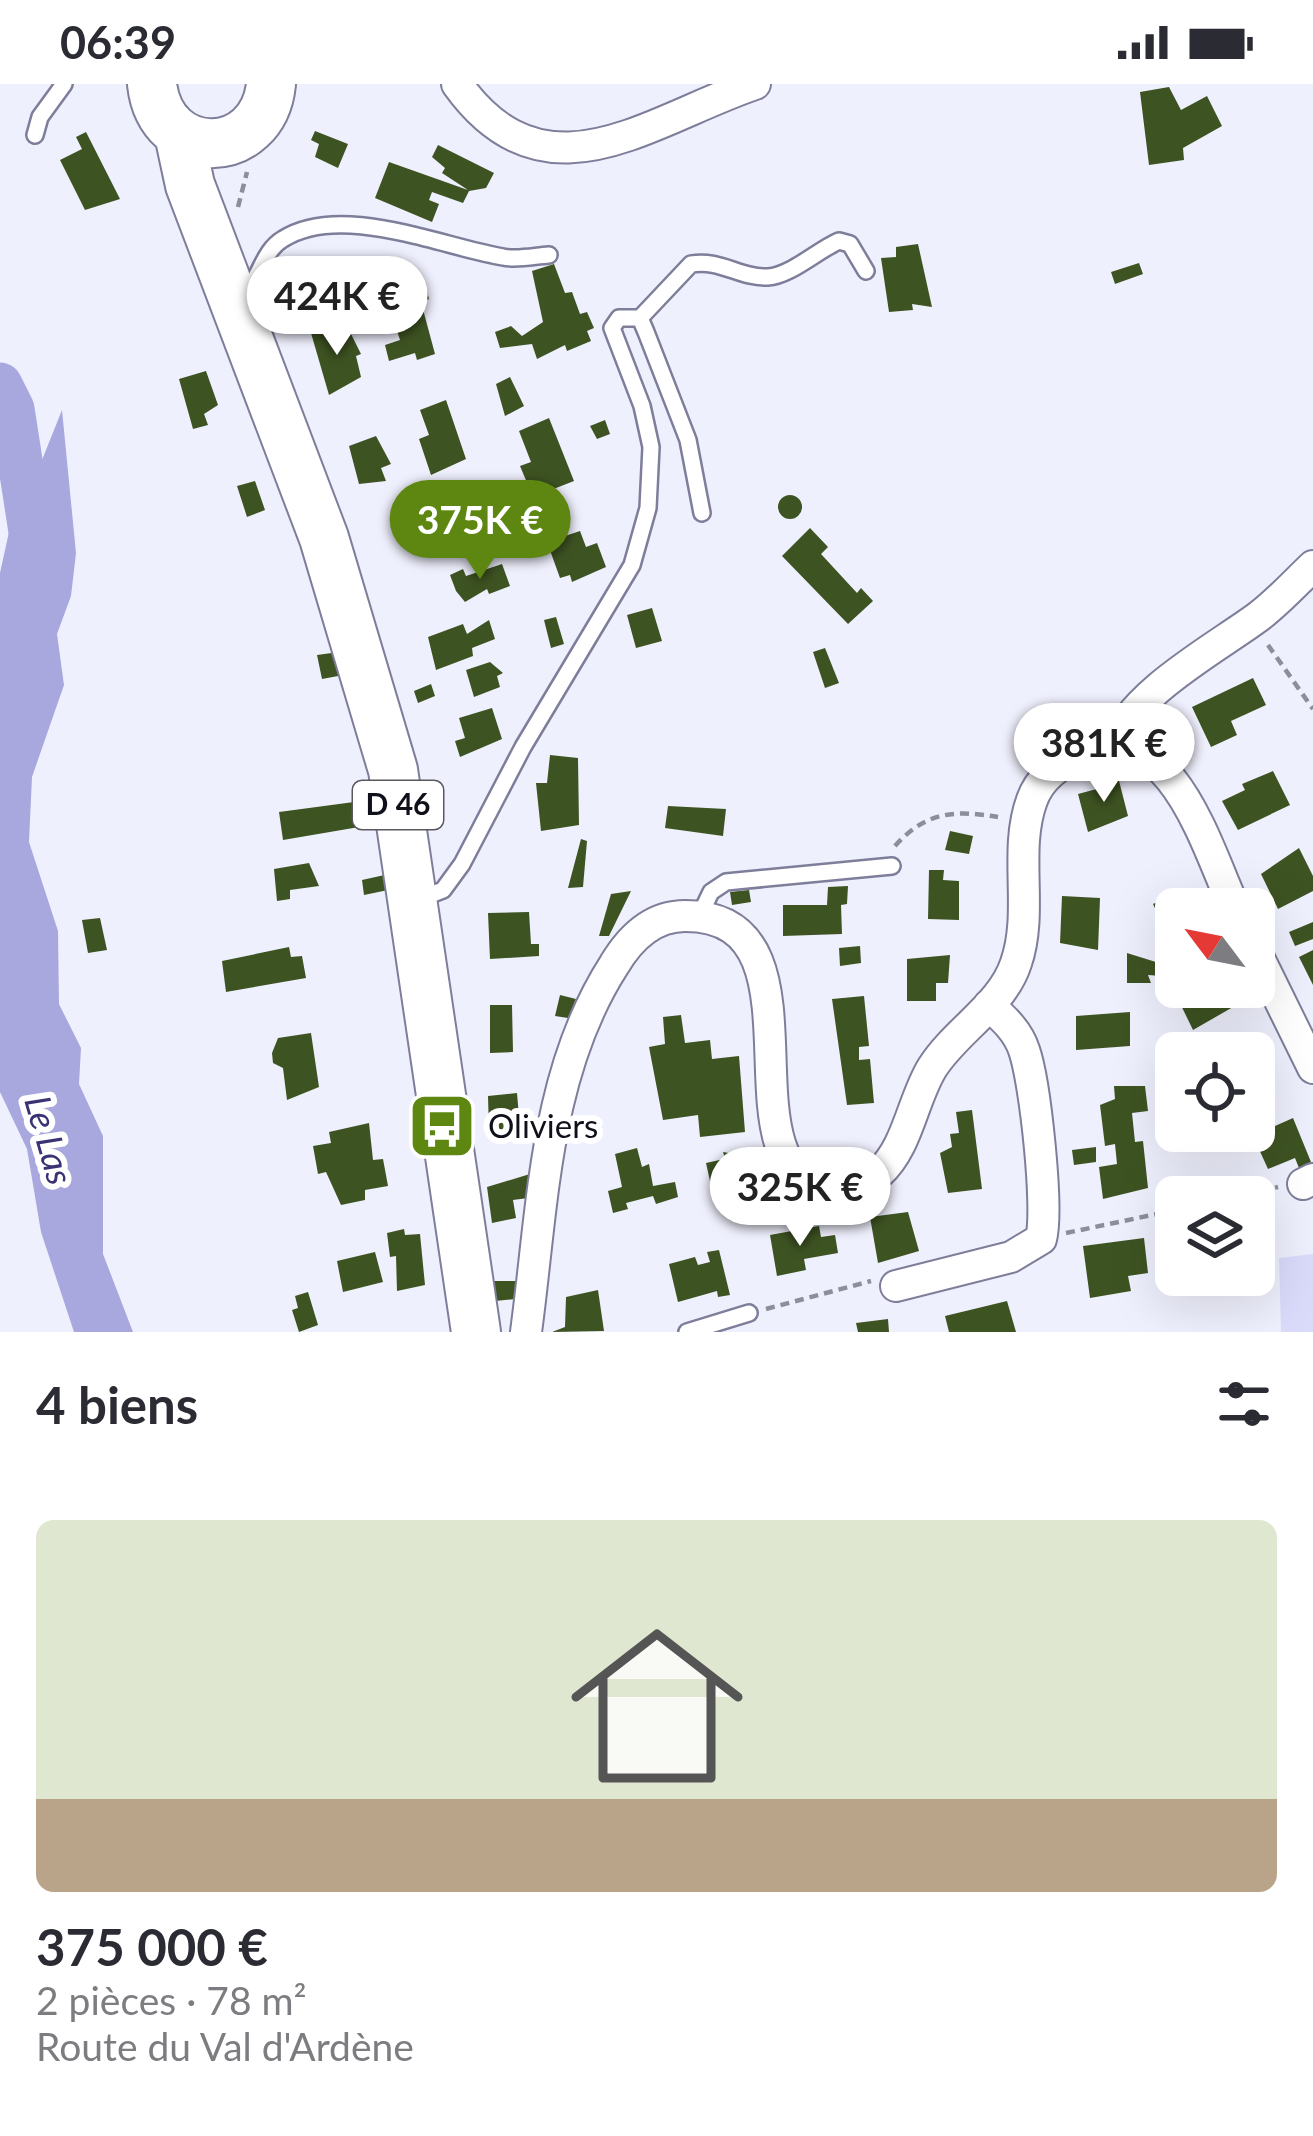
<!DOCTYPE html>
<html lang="fr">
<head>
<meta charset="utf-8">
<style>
  :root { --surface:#fff; --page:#f7f7f7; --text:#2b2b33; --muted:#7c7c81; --accent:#5d8711 }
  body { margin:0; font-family:Lato,sans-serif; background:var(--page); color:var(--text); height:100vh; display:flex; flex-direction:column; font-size:45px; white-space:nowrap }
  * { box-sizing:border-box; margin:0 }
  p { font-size:39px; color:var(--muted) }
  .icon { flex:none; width:66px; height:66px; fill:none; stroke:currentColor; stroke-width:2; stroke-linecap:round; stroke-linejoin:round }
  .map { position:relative; height:1248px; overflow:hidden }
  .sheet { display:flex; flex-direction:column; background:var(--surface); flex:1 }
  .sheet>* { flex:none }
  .needle { width:78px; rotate:302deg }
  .tools { position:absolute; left:1155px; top:804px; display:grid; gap:24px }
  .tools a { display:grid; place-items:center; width:120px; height:120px; border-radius:18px; background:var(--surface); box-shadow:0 12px 48px #0002; font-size:60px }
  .price { position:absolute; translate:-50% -102px; padding:0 27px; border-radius:42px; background:#fff; color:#222; font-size:39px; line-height:78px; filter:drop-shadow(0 3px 6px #0008) }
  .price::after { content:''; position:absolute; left:50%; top:72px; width:36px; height:27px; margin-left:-18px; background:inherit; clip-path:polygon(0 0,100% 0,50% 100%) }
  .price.active { background:var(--accent); color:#fff }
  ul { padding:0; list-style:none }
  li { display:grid; align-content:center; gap:24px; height:636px; padding:0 36px }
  li span { display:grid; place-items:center; height:372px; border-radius:18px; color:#555 }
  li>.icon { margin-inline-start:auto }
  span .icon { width:216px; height:216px; fill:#fffc; stroke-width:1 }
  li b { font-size:51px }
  h2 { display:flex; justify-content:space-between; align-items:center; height:144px; padding:0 36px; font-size:51px }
  .status { display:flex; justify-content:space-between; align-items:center; height:84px; padding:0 60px; background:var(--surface); direction:ltr }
  .status svg { height:33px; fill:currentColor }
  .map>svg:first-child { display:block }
</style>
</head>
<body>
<div class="status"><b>06:39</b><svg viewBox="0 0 49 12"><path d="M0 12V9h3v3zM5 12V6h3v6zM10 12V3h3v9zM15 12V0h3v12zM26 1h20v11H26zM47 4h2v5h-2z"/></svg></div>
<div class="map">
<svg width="1313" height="1248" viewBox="0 0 1313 1248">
  <rect width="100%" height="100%" fill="#eff0fd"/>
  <path fill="#dadbfb" d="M 1313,1170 L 1313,1248 L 1281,1248 L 1279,1174 Z"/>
  <path fill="#a8a8df" d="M 62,326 L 76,469 L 71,512 L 57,550 L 64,601 L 32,693 L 29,758 L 58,847 L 59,920 L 81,964 L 79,1000 L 103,1052 L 103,1170 L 133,1248 L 74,1248 L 41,1148 L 27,1065 L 0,1008 L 0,489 L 14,425 L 34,396 Z"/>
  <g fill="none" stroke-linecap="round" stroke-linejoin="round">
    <path stroke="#a8a8df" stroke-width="45" d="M 0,301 L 12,325 L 34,467"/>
  </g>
  <path fill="#3e5322" d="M 1169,3 L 1181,26 L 1207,12 L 1222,42 L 1183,64 L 1184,76 L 1149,81 L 1140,8 Z
    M 315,47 L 348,60 L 338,84 L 315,73 L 319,60 L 311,56 Z
    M 86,48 L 120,115 L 85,126 L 60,76 L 82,65 L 76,53 Z
    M 438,61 L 494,89 L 486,104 L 469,107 L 463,119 L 432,108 L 429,116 L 439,120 L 432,138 L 375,114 L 389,78 L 468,106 L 442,89 L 445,84 L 432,73 Z
    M 918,160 L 932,223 L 912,220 L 913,226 L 889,228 L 881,174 L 896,173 L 896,163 Z
    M 1139,179 L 1143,190 L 1115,200 L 1111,188 Z
    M 554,180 L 565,209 L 572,208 L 580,230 L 587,228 L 594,244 L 587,247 L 591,257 L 567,267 L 565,261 L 537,275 L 532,260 L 500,264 L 495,248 L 511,242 L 522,252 L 543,238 L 532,187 Z
    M 424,197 L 429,215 L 421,218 L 435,270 L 417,276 L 415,269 L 389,277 L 385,261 L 400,256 L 385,210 Z
    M 328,243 L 331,250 L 348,244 L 361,270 L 356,272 L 361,293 L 329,311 L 311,249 Z
    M 206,287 L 218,321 L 204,330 L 208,341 L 193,345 L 179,295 Z
    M 510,293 L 524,322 L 505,332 L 496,300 Z
    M 446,316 L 466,375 L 431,391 L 419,355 L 429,351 L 420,326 Z
    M 549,334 L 574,397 L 533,413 L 520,382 L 531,378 L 519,347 Z
    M 605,336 L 610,350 L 597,355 L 590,342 Z
    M 376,352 L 391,380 L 381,384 L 386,397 L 359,400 L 349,362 Z
    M 255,397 L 265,426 L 247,433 L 237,402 Z
    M 451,407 L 469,460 L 452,466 L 447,456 L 416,468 L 405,436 L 432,427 L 433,414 Z
    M778 423a12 12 0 1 1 24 0a12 12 0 1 1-24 0Z
    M 810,444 L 828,463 L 821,470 L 857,509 L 861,504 L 873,517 L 848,540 L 782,472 Z
    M 580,447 L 586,463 L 597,459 L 606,483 L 572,498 L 570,491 L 560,494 L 547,458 Z
    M 502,480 L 510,502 L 489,510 L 487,505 L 465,518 L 456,507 L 450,491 L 463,485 L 466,492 Z
    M 652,524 L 662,557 L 636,564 L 627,531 Z
    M 556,533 L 564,560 L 551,564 L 544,536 Z
    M 489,536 L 495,555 L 472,564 L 473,572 L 436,586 L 428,553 L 463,540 L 467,550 Z
    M 825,564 L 839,599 L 825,604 L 813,568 Z
    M 339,568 L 349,590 L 322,595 L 317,571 Z
    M 490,578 L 503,589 L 497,592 L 500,603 L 474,613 L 466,586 Z
    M 1253,594 L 1266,621 L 1231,637 L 1237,651 L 1211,663 L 1192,623 Z
    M 431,600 L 435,612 L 418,619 L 414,607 Z
    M 492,624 L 502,655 L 460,673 L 455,657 L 465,654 L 459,634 Z
    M 550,671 L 578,674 L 579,741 L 541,747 L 536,699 L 547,699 Z
    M 1273,687 L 1290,721 L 1238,746 L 1222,717 L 1245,706 L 1242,700 Z
    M 1117,689 L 1128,732 L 1088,748 L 1078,710 L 1108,702 L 1109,692 Z
    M 354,718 L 356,731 L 364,730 L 365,742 L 283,756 L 279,728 Z
    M 668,722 L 726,725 L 723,752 L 665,744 Z
    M 950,747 L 973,752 L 969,770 L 945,766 Z
    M 581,755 L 587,757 L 583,803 L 568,804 Z
    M 1299,764 L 1313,792 L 1313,807 L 1278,825 L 1261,790 Z
    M 309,779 L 319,802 L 290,806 L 290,815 L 277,817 L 274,785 Z
    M 929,786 L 944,786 L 943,796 L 959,797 L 959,836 L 928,835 Z
    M 389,790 L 393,805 L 364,811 L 362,796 Z
    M 848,802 L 847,820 L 841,821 L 842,850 L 783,852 L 783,821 L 827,821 L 828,803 Z
    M 1187,804 L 1196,825 L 1176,825 L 1173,863 L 1153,820 Z
    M 749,806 L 751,818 L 732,821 L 730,808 Z
    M 631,807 L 609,852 L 599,852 L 611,810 Z
    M 1062,812 L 1100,814 L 1098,866 L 1060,859 Z
    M 529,828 L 531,860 L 539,860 L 539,872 L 490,875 L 488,829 Z
    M 100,834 L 107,866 L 88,869 L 82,836 Z
    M 1313,838 L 1313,855 L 1295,862 L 1289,848 Z
    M 860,862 L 861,879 L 840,882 L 839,864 Z
    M 289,863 L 291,873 L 302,872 L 306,894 L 226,908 L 222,877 Z
    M 1313,866 L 1313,901 L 1299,873 Z
    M 1127,869 L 1159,879 L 1162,892 L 1148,891 L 1151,899 L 1127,899 Z
    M 950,871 L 948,899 L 936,899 L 936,917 L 907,917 L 907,875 Z
    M 1197,903 L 1231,903 L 1226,907 L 1233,923 L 1193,946 L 1177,913 Z
    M 560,911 L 576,915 L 568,934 L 555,932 Z
    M 864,912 L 869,962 L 859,963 L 859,976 L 870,975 L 874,1019 L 847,1021 L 832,915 Z
    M 490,921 L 512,921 L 513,968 L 490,969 Z
    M 1130,928 L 1130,962 L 1076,966 L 1076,932 Z
    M 681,931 L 685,959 L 710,956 L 712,975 L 739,972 L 745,1048 L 700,1053 L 698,1031 L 663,1036 L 649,963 L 665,960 L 663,933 Z
    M 311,949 L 319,1003 L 287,1016 L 283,984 L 273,979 L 272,969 L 278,954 Z
    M 1254,962 L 1275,1006 L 1254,1016 L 1254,969 L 1245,969 Z
    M 1114,1002 L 1145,1002 L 1148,1027 L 1132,1029 L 1135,1058 L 1143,1057 L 1148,1104 L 1103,1115 L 1099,1083 L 1117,1080 L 1115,1060 L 1105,1062 L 1100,1021 L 1115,1015 Z
    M 517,1009 L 520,1044 L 489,1048 L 488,1012 Z
    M 972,1026 L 982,1105 L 948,1109 L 940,1069 L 952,1063 L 950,1050 L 959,1049 L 956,1028 Z
    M 1293,1034 L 1311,1078 L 1299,1084 L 1295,1074 L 1268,1085 L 1253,1052 Z
    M 369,1039 L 373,1076 L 383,1075 L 388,1102 L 365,1106 L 365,1116 L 341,1121 L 326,1088 L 318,1090 L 313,1062 L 331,1059 L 329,1048 Z
    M 1096,1063 L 1096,1078 L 1074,1081 L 1072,1066 Z
    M 637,1064 L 642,1083 L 649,1080 L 653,1102 L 675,1098 L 678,1113 L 656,1120 L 653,1112 L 626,1119 L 628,1125 L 613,1129 L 608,1107 L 622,1103 L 615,1070 Z
    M 723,1068 L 756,1074 L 760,1103 L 736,1107 Z
    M 724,1075 L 728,1093 L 710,1097 L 706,1079 Z
    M 530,1090 L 528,1114 L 513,1116 L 516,1134 L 492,1139 L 487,1103 Z
    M 908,1128 L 919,1167 L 878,1179 L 870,1133 Z
    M 819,1142 L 821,1153 L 835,1151 L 838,1169 L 804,1175 L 806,1186 L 777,1192 L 770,1151 Z
    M 404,1145 L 405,1151 L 420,1150 L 425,1201 L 397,1207 L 396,1172 L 390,1173 L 387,1149 Z
    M 1144,1154 L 1148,1189 L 1128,1192 L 1131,1207 L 1090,1214 L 1083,1162 Z
    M 719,1166 L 730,1211 L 718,1213 L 717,1207 L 678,1218 L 669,1180 L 695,1173 L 698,1181 L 710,1178 L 707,1168 Z
    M 375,1168 L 383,1198 L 343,1208 L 337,1177 Z
    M 491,1197 L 516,1197 L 516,1215 L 495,1217 Z
    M 598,1206 L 604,1247 L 552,1248 L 565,1243 L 566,1213 Z
    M 308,1208 L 318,1241 L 299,1248 L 292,1226 L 298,1224 L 295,1212 Z
    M 1007,1217 L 1016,1248 L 949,1248 L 945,1232 Z
    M 888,1235 L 889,1248 L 858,1248 L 856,1239 Z"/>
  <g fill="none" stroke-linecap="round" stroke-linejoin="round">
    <defs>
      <path id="lane" d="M 35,51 L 40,33 L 64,0
        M 240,213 C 261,197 261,168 283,155 C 341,118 442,163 503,173 C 517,176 534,172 549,171
        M 640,234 L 691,180 C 721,175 739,194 768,193 C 790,192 818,166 839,157 L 850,160 L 866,187
        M 420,815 L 443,806 L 462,780 L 523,663 L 632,481 L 648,424 L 651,363 L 642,322 L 612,244 L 619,234 L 640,234 L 646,248 L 688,356 L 702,429
        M 699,833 L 711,808 L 726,798 L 892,782
        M 687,1248 L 749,1229"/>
      <path id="street" d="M 457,0 C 545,123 649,36 755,0
        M 1114,662 C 1129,611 1216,564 1258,533 C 1278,518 1295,499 1313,482
        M 1254,864 L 1313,984
        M 1303,1100 L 1313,1095
        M 896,1202 L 1011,1173 L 1041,1155 C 1049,1125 1035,997 1024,966 C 1018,947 1003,934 989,921
        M 526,1248 C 543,1123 544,990 614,881 C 630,854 652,832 685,832 C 837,832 712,1086 829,1105 C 847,1108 866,1101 879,1089 C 908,1063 912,1017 932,984 C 956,946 1002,922 1016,879 C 1034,827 1013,767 1032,716 C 1040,693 1062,678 1084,669 C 1172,631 1208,768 1235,825"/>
      <path id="primary" d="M 152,0 C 161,80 263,78 271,0
        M 179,50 L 190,101 L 324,454 L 393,686 L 476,1248"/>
    </defs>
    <use href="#lane" stroke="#7e7e9b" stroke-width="20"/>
    <use href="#street" stroke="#7e7e9b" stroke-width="34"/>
    <use href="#primary" stroke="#7e7e9b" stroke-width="52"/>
    <path stroke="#8e8e9b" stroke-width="4.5" stroke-dasharray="9 6" stroke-linecap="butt" d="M 238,123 L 247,88
      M 1268,561 L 1313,625
      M 895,762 C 926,727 955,726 998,733
      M 1231,1113 L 1278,1103
      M 1066,1149 L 1176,1126
      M 766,1225 L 871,1197"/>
    <use href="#lane" stroke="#fff" stroke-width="15"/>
    <use href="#street" stroke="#fff" stroke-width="30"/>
    <use href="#primary" stroke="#fff" stroke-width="48"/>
  </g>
  <defs>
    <symbol id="bus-square" viewBox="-11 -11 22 22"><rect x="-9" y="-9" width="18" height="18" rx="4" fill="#5d8711" stroke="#fff"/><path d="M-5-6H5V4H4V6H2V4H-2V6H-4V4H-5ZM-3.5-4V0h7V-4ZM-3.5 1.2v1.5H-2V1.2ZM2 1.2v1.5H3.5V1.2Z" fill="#fff"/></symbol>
  </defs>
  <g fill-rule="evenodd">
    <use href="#bus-square" x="404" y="1004" width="76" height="76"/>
  </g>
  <g text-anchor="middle" stroke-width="12" stroke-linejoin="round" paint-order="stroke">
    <rect fill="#fff" stroke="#58585f" stroke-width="3" x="353" y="697" width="90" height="48" rx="9"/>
    <g font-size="30" font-weight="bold" fill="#10101b">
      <text x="398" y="731">D 46</text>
    </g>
    <g font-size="33" fill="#10101b" stroke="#fff" text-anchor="start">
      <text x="488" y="1054">Oliviers</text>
    </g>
    <g font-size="36" font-style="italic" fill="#393273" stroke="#fff">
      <text transform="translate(49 1056) rotate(74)" y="13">Le Las</text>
    </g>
  </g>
</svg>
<div class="tools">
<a><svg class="needle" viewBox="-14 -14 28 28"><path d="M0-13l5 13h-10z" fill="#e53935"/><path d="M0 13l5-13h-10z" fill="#7c7c81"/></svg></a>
<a><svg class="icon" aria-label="locate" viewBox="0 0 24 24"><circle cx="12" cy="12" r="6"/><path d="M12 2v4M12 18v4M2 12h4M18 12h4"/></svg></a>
<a><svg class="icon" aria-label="layers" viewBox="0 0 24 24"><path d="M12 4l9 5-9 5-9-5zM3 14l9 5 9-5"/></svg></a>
</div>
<b class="price" style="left:337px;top:274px">424K €</b>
<b class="price active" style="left:480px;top:498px">375K €</b>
<b class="price" style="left:1104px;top:721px">381K €</b>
<b class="price" style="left:800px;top:1165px">325K €</b>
</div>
<section class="sheet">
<h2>4 biens<svg class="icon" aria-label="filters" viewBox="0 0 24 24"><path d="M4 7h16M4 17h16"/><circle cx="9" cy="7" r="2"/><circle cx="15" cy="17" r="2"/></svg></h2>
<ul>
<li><span style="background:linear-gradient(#dfe7d0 75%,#b9a48a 0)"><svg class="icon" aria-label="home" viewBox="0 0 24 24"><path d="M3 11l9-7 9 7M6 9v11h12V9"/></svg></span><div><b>375 000 €</b><p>2 pièces · 78 m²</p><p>Route du Val d'Ardène</p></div></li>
</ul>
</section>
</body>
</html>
